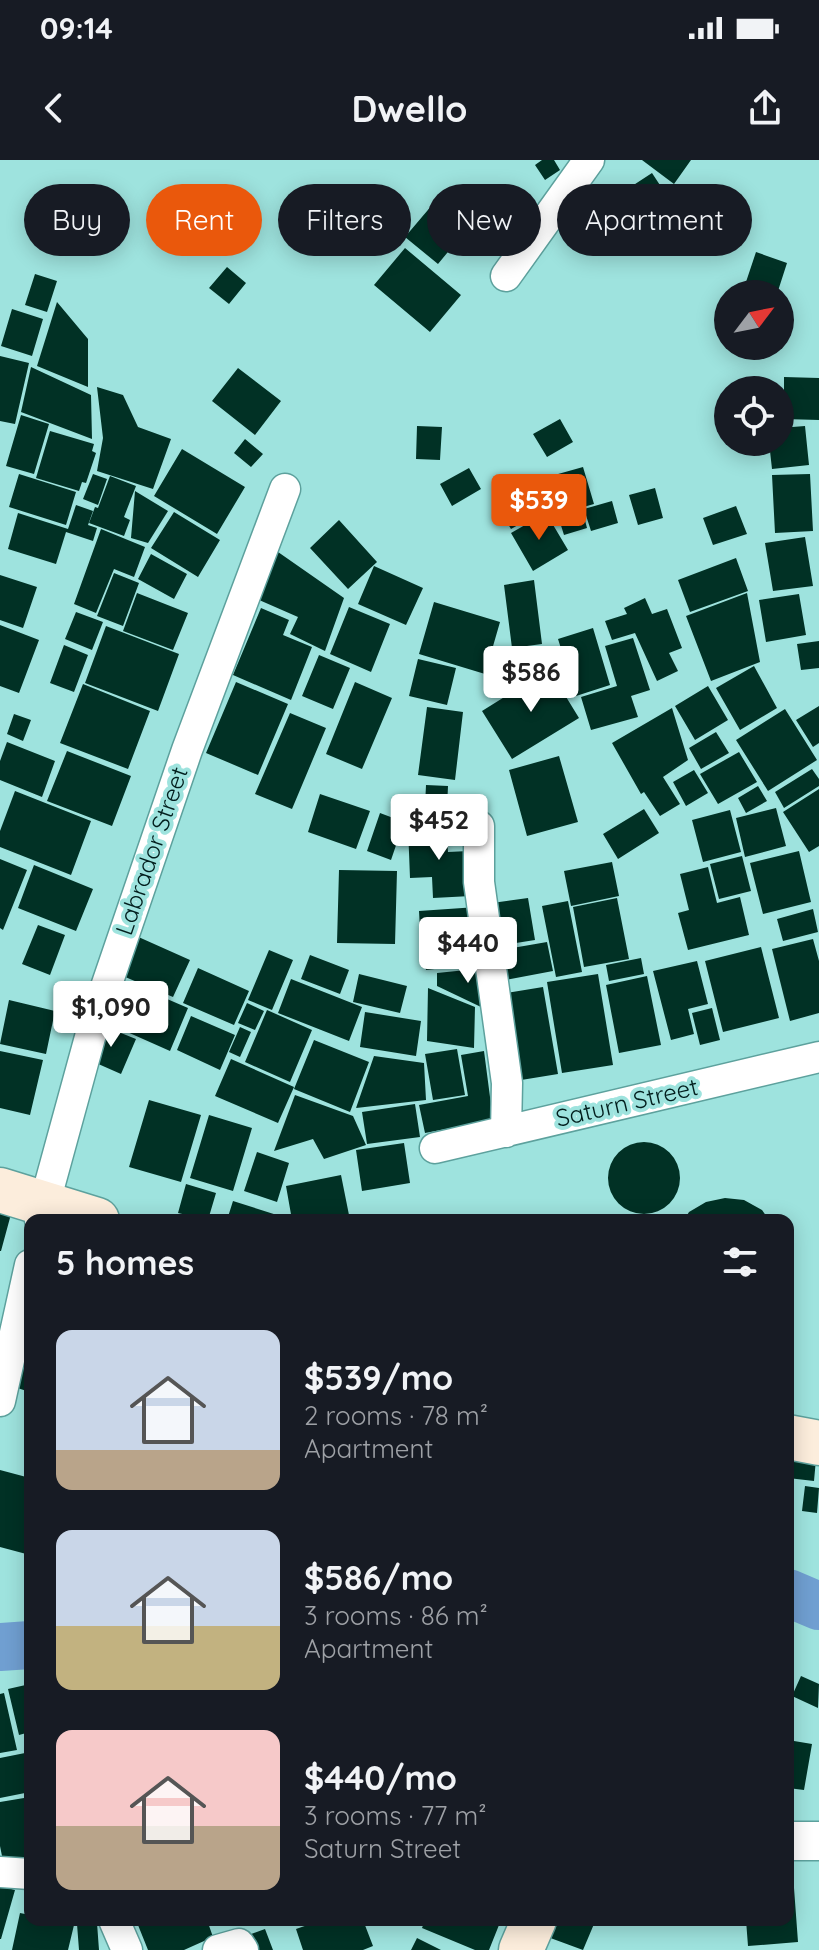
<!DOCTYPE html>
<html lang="en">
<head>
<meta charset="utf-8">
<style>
  :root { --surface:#171b24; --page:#242831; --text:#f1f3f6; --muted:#9ea1a6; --accent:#ea580c }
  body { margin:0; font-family:Quicksand,sans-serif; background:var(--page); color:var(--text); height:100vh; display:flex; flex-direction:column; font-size:30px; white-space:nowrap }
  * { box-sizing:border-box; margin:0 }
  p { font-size:26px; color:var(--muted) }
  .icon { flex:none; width:44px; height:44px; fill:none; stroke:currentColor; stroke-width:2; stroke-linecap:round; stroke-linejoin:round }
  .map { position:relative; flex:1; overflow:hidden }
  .sheet { position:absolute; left:24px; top:1054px; width:770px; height:712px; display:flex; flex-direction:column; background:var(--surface); border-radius:16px; box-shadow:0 4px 20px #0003 }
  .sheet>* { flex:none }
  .hud { position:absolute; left:24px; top:24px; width:772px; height:72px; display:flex; gap:16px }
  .needle { width:52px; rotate:58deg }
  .fabs { position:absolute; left:714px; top:120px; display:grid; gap:16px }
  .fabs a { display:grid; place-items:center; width:80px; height:80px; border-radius:50%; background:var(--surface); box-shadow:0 4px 20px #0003; font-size:40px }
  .price { position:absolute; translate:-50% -68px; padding:0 18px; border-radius:8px; background:#fff; color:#222; font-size:26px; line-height:52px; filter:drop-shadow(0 2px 4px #0008) }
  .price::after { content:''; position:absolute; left:50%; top:48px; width:24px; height:18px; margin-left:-12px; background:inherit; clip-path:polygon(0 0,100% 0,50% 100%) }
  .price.on { background:var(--accent); color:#fff }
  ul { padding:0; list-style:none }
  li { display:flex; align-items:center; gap:24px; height:200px; padding:0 32px }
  li span { display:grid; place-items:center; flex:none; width:224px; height:160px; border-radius:16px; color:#555 }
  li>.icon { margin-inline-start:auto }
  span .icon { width:96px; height:96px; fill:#fffc; stroke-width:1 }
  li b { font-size:34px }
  h2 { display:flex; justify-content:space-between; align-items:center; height:96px; padding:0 32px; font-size:34px }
  .pill { padding:0 28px; border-radius:36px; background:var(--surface); box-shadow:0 4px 20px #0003; font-size:28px; line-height:72px }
  .pill.on { background:var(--accent); color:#fff }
  .status { display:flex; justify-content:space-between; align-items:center; height:56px; padding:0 40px; background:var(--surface); direction:ltr }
  .status svg { height:22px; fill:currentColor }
  header { display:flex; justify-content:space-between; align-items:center; height:104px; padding:0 32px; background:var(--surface); font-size:36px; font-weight:700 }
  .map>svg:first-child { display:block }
</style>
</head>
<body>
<div class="status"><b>09:14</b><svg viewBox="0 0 49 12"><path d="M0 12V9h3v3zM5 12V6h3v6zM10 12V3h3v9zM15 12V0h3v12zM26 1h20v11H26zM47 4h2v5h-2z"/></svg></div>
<header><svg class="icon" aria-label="back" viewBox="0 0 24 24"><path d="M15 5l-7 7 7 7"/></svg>Dwello<svg class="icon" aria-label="share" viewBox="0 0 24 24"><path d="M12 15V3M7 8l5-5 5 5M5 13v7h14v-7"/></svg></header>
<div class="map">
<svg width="819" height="1790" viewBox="0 0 819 1790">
  <rect width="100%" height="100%" fill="#9ee3de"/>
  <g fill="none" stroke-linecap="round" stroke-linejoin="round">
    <path stroke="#709fd1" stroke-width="48" d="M 788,1433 L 819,1446
      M 0,1487 L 30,1485"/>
  </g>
  <path fill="#013125" d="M 542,0 L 554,0 L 560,10 L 545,20 L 535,5 Z
    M 642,0 L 691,0 L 674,24 Z
    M 652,13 L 675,48 L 661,57 L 668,66 L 649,79 L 636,60 L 645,53 L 629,28 Z
    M 444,31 L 476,58 L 438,104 L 405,77 Z
    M 405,88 L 461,135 L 430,172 L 374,125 Z
    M 756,92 L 787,103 L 777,134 L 742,134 Z
    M 227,107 L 246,123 L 229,144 L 209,128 Z
    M 35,114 L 57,121 L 47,152 L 25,145 Z
    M 57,142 L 88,179 L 88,227 L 37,206 Z
    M 12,149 L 43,159 L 32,196 L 1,186 Z
    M 0,196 L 29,203 L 15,264 L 0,261 Z
    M 31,207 L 91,235 L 92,279 L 21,252 Z
    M 238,208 L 281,241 L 255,275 L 212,241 Z
    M 784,217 L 819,218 L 819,260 L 784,259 Z
    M 97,227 L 123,235 L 138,267 L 171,279 L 153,329 L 97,311 L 103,278 Z
    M 21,255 L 49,264 L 34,314 L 6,306 Z
    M 560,259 L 573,282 L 547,297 L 533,274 Z
    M 417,266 L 442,267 L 440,300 L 416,299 Z
    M 805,266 L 809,305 L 772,309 L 769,282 L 780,282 L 780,268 Z
    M 50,271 L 94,284 L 92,291 L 96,293 L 86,323 L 82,322 L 79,331 L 36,318 Z
    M 245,279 L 263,294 L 251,307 L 234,293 Z
    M 182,289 L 245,327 L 217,374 L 154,336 Z
    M 583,307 L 594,344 L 562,353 L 551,316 Z
    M 469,308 L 481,329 L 452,346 L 440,324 Z
    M 19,314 L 76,332 L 66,365 L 9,347 Z
    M 93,314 L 107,319 L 98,345 L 83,339 Z
    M 810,314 L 813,371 L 775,373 L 772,315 Z
    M 110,316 L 136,326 L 124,357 L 130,360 L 124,376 L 89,363 L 95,347 L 98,348 Z
    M 536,324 L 550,347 L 511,369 L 498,347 Z
    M 655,328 L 663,358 L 638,365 L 629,335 Z
    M 135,331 L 168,351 L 148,383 L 131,378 Z
    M 612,341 L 618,363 L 591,371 L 584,349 Z
    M 76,345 L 93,351 L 88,365 L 97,368 L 93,381 L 66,372 L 56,404 L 8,389 L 18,353 L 68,369 Z
    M 736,346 L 747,374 L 713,385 L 703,358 Z
    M 582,349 L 587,368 L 564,375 L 558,356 Z
    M 174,352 L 220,380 L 198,417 L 151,388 Z
    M 546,353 L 568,390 L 533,411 L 511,373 Z
    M 339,360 L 377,402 L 348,429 L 310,388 Z
    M 101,369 L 145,387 L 134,417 L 114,409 L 96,453 L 74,444 Z
    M 805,377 L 813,426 L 773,431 L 765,383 Z
    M 268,385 L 344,438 L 325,491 L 290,474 L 298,457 L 248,435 Z
    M 151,394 L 187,414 L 174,439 L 138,419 Z
    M 736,398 L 748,431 L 690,452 L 678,420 Z
    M 374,406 L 423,428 L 406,465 L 358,444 Z
    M 114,413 L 139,423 L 123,466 L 97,456 Z
    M 0,415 L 37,427 L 23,468 L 0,460 Z
    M 534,420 L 542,484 L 512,488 L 504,425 Z
    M 137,433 L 188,453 L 173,490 L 123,471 Z
    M 747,433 L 760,502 L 711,521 L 686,456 Z
    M 799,434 L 806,475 L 766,482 L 759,440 Z
    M 645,438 L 652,454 L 667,449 L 682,488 L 669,493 L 678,511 L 657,521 L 635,473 L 612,480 L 605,461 L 627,454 L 624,448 Z
    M 434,442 L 500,462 L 485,514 L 419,494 Z
    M 349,447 L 390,464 L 371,512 L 330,494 Z
    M 261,448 L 289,460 L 283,475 L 312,487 L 291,540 L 233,515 Z
    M 76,452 L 103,462 L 92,490 L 65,479 Z
    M 0,465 L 39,480 L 19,533 L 0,526 Z
    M 106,466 L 179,494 L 158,551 L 85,523 Z
    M 593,468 L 610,525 L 576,536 L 558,479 Z
    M 633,478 L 650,530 L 631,536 L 638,557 L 591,570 L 581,537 L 617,526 L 605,486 Z
    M 819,481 L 819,508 L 801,510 L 797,484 Z
    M 64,485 L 88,495 L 74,532 L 50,523 Z
    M 319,495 L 350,508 L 333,549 L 302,536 Z
    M 418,499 L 456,508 L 447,545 L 409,536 Z
    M 754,506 L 777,548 L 740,570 L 716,528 Z
    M 549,509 L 579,558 L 512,599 L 482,551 Z
    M 236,522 L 288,544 L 258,615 L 206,593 Z
    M 355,522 L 392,538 L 362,609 L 326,594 Z
    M 83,524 L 150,551 L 128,609 L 60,583 Z
    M 708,526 L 728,560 L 695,580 L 675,546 Z
    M 819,546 L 819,583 L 813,587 L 796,560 Z
    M 427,547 L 463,552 L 455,620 L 418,615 Z
    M 672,548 L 688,600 L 663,617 L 680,644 L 660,656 L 644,632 L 641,634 L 612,583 Z
    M 785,549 L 817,600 L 768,631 L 736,580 Z
    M 290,553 L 326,568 L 292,649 L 255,634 Z
    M 14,554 L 31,560 L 23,581 L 7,574 Z
    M 716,572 L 729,593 L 701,609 L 689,588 Z
    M 7,582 L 55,601 L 42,637 L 0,620 L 0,601 Z
    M 67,591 L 131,616 L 112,666 L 47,641 Z
    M 739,592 L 757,622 L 718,644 L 700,614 Z
    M 559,596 L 578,662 L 527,676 L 509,610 Z
    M 812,609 L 819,619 L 819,626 L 784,648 L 775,632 Z
    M 694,610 L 708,633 L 686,646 L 673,622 Z
    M 426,625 L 448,626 L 447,648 L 425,646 Z
    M 758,626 L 767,641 L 746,653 L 738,638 Z
    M 819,629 L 819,686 L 809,692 L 783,652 Z
    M 15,631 L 91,661 L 71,715 L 0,687 L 0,671 Z
    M 320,634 L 370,651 L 356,689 L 308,672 Z
    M 776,648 L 786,686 L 745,697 L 736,658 Z
    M 644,649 L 659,673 L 618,699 L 603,674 Z
    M 730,650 L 741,692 L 703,702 L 692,660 Z
    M 380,653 L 404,662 L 391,700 L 367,691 Z
    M 446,666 L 448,692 L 468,691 L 471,736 L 433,738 L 432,717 L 410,718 L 408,667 Z
    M 799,691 L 811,742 L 763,754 L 750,703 Z
    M 742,696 L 751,731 L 719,739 L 710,704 Z
    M 0,699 L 27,710 L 3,770 L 0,768 Z
    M 612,702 L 619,736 L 571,746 L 564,711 Z
    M 34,705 L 93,729 L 76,771 L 18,748 Z
    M 708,707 L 717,743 L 740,737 L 749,775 L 688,790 L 678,753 L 689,750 L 680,714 Z
    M 339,710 L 397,711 L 395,784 L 337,783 Z
    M 528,738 L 535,780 L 491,787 L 485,744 Z
    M 617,738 L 629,799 L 584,807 L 573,747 Z
    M 568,741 L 582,812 L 556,817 L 542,746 Z
    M 477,747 L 477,804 L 426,810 L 420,771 L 433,769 L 436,784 L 465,780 L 437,782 L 437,768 L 439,768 L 420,769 L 419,751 Z
    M 813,749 L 818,772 L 783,781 L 777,759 Z
    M 38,765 L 65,775 L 50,815 L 22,804 Z
    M 134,775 L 190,800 L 173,837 L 118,814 Z
    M 813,779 L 819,801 L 819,853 L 790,861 L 772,789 Z
    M 547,782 L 553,811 L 500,821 L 495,791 Z
    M 761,787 L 779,858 L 723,872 L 705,801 Z
    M 269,790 L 293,800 L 272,850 L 248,840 Z
    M 310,795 L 349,810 L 340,834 L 301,819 Z
    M 641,798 L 644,814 L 609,821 L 606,805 Z
    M 697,801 L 708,844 L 688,849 L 694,874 L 671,880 L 653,811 Z
    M 198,808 L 249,831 L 234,865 L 183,843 Z
    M 486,808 L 493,844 L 481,847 L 437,826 L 437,813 Z
    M 359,814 L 407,826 L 400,853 L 353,842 Z
    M 598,814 L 613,905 L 562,913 L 547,822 Z
    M 647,816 L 661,885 L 619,893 L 606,825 Z
    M 116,817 L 188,848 L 170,891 L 98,859 Z
    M 291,819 L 362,847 L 349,881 L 278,853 Z
    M 543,827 L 558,914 L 515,921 L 500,834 Z
    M 428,828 L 475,847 L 474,888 L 427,881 Z
    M 9,840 L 55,851 L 46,894 L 0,884 Z
    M 247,843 L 264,851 L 255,870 L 238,863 Z
    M 712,848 L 720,880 L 700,885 L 692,853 Z
    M 267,850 L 312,870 L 290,922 L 245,902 Z
    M 365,852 L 421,861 L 416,896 L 360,887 Z
    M 191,856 L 235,875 L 220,910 L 177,890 Z
    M 101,865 L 136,879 L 121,914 L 87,899 Z
    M 240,867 L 251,872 L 240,897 L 229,892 Z
    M 314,880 L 369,902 L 350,952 L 294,929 Z
    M 457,889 L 465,935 L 433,940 L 425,894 Z
    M 0,891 L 43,900 L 30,955 L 0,948 Z
    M 484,891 L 493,960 L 425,973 L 419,945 L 468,936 L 461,895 Z
    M 374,896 L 424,903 L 426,940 L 356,948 Z
    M 231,899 L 294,927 L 278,963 L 215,936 Z
    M 295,935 L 353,956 L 366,985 L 324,999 L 313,979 L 274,991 Z
    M 149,940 L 201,955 L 181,1022 L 129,1007 Z
    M 415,944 L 420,977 L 367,984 L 362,952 Z
    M 209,955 L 252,968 L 233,1031 L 190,1018 Z
    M608 1018a36 36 0 1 1 72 0a36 36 0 1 1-72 0Z
    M 404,983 L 410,1023 L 362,1031 L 356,990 Z
    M 257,992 L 289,1003 L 277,1042 L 244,1031 Z
    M 341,1015 L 350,1060 L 292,1060 L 286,1026 Z
    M 186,1024 L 216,1033 L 208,1060 L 178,1053 Z
    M 725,1038 L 744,1040 L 762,1050 L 769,1060 L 684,1060 L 689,1052 L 706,1042 Z
    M 0,1039 L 14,1043 L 1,1091 L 0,1091 Z
    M 233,1041 L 280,1056 L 279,1060 L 227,1060 Z
    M 30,1159 L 30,1232 L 11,1226 Z
    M 788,1296 L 816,1299 L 814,1321 L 788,1318 Z
    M 0,1310 L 30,1318 L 30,1395 L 0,1387 Z
    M 805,1326 L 819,1328 L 817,1353 L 802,1351 Z
    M 801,1516 L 819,1524 L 818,1548 L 792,1536 Z
    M 30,1524 L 30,1572 L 19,1575 L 8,1529 Z
    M 4,1533 L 17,1590 L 0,1593 L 0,1534 Z
    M 788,1580 L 812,1584 L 804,1630 L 788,1628 Z
    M 30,1592 L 30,1632 L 0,1638 L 0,1598 Z
    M 30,1637 L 30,1702 L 4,1706 L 0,1686 L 0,1642 Z
    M 0,1726 L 15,1730 L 1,1779 L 0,1779 Z
    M 788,1728 L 794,1728 L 798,1782 L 748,1786 L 746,1760 L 788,1760 Z
    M 20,1753 L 30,1755 L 30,1760 L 51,1760 L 74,1765 L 68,1790 L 12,1790 Z
    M 136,1760 L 207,1760 L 213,1777 L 184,1790 L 148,1790 Z
    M 322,1760 L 363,1760 L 373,1786 L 363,1790 L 303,1790 L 296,1769 Z
    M 425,1760 L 501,1760 L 489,1790 L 475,1790 L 422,1768 Z
    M 552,1760 L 584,1760 L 594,1764 L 583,1790 L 545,1776 Z
    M 97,1763 L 99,1790 L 79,1790 L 77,1764 Z
    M 265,1769 L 273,1790 L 244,1790 L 240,1778 Z
    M 417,1778 L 441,1790 L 411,1790 Z"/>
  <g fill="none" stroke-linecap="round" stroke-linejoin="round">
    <defs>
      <path id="minor" d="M 506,116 L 589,0
        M 479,666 L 479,722 L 507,923 L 506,972
        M 435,988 L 819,897
        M 40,1060 L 95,859 L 187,590 L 285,329
        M 0,1241 L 30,1105
        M 0,1712 L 30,1714
        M 114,1760 L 127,1790
        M 218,1790 L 239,1784 L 243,1790"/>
      <path id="tertiary" d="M 788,1681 L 819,1681"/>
      <path id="secondary" d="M 0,1030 L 97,1060
        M 788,1277 L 819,1283
        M 521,1790 L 534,1760"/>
    </defs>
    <use href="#minor" stroke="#5da19d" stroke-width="33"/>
    <use href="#tertiary" stroke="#5da19d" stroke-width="41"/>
    <use href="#secondary" stroke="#5da19d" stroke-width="47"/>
    <use href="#minor" stroke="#fff" stroke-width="30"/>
    <use href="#tertiary" stroke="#fff" stroke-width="38"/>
    <use href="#secondary" stroke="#fceddc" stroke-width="44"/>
  </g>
  <g text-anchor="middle" stroke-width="8" stroke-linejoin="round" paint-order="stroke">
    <g font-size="24" fill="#021e1d" stroke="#9ee3de">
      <text transform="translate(152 691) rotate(-71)" y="8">Labrador Street</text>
      <text transform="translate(627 943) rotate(-13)" y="8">Saturn Street</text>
    </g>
  </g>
</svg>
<div class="fabs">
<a><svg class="needle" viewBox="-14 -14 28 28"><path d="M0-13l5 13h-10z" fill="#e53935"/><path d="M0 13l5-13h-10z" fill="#9ea1a6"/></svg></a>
<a><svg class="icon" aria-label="locate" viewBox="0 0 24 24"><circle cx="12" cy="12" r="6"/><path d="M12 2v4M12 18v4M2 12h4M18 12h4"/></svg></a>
</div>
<b class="price on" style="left:539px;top:382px">$539</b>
<b class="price" style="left:531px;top:554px">$586</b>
<b class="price" style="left:439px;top:702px">$452</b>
<b class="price" style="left:468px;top:825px">$440</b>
<b class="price" style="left:111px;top:889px">$1,090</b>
<div class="hud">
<a class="pill">Buy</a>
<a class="pill on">Rent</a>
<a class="pill">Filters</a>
<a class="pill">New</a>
<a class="pill">Apartment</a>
</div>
<section class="sheet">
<h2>5 homes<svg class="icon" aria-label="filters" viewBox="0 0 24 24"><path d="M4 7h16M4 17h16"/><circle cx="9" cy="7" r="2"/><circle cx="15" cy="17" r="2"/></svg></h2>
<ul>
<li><span style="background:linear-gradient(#c9d6e8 75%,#b9a48a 0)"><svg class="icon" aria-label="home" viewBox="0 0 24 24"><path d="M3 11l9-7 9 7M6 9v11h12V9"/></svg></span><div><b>$539/mo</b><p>2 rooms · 78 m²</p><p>Apartment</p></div></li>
<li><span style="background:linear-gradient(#c9d6e8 60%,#c2b280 0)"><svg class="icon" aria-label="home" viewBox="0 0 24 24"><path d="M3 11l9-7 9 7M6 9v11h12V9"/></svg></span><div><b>$586/mo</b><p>3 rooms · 86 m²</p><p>Apartment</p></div></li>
<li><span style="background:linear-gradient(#f6c9c9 60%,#b9a48a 0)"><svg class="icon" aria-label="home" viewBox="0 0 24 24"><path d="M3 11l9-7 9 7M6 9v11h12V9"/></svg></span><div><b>$440/mo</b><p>3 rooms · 77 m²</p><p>Saturn Street</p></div></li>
</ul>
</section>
</div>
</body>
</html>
